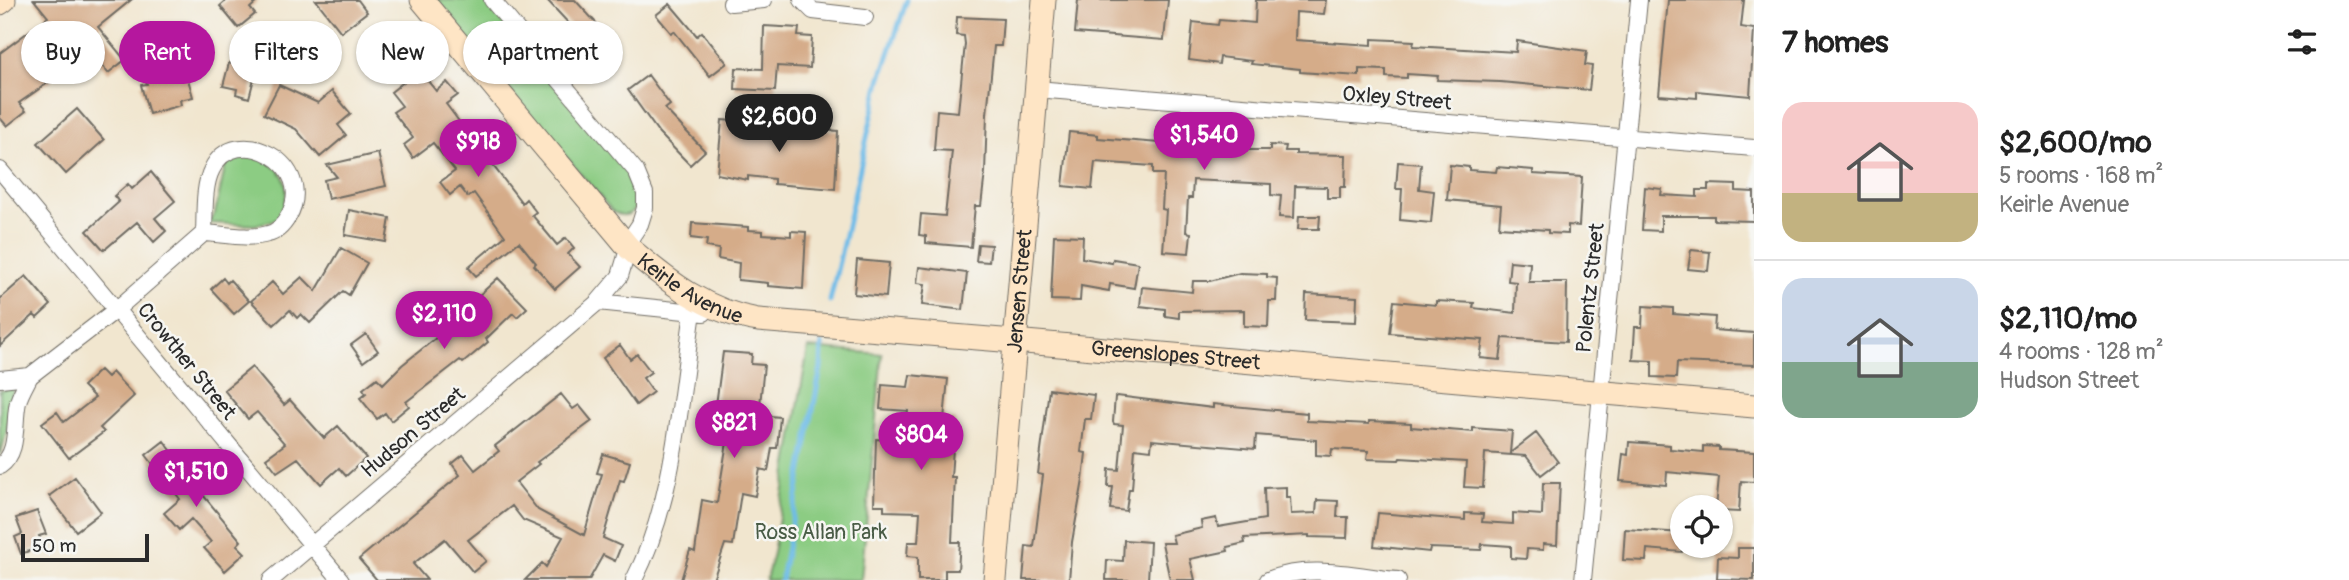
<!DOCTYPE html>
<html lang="en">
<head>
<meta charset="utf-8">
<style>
  :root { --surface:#fff; --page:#f6f6f6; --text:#222; --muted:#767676; --line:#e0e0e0; --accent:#b5179e }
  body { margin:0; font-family:Pangolin,sans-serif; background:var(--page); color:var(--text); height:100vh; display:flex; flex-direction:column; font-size:26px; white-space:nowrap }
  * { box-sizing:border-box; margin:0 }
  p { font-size:23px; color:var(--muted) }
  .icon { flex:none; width:38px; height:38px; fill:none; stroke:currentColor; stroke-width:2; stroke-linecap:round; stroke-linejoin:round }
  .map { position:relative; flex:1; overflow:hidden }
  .side { display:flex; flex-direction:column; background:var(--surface); width:595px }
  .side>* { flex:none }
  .top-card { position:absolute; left:21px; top:21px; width:665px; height:63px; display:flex; gap:14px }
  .controls { position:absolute; left:1670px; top:495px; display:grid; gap:14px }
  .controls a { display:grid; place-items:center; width:63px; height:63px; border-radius:50%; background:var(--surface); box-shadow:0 2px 5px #0004; font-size:35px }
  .scale { position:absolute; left:21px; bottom:18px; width:128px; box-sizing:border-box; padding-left:7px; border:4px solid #2b2b2b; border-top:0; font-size:19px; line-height:24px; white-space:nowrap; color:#2b2b2b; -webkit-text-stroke:5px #f6f6f2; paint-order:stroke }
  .price { position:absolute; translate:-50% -60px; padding:0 16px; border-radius:24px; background:var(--accent); color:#fff; font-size:23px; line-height:46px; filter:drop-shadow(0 2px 4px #0008) }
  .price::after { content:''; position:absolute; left:50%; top:42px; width:21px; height:16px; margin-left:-10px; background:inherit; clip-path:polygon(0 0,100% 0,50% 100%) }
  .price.active { background:#222; color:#fff }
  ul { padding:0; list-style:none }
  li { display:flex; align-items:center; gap:21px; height:175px; padding:0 28px }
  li+li { border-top:2px solid var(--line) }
  li span { display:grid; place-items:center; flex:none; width:196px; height:140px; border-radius:21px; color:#555 }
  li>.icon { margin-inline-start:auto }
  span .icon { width:84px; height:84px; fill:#fffc; stroke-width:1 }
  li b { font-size:30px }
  h2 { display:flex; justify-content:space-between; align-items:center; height:84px; padding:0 28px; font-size:30px }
  .chip { padding:0 24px; border-radius:32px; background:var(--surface); box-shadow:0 2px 5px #0004; font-size:24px; line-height:63px }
  .chip.active { background:var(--accent); color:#fff }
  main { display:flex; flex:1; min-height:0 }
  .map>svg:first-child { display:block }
</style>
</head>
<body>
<main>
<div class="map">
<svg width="1754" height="580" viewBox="0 0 1754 580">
  <rect width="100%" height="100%" fill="#f6f6f2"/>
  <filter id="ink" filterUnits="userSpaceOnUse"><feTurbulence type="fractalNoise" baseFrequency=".0143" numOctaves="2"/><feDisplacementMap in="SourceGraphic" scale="14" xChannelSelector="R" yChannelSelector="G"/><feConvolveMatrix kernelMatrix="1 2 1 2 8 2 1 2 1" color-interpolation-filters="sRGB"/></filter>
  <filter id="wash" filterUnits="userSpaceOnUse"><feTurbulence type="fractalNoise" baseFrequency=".00686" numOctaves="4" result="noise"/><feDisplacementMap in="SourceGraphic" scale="28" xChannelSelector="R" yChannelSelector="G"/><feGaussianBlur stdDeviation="1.57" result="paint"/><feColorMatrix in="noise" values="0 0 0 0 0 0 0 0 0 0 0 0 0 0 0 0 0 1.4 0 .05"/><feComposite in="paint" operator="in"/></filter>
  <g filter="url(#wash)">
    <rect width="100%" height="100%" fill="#f1e6cf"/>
    <path fill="#8ccc83" stroke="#5c7c57" stroke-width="2" d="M 432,0 L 485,0 L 626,168 L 637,193 L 634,210 C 627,217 622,216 613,212 Z
      M 242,152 C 281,162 297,180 279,219 L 255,225 L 208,223 L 215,213 L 226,163 Z
      M 808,348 L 882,354 L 861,580 L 766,580 L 773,553 Z
      M 14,387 C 8,409 9,433 0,455 L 0,390 Z"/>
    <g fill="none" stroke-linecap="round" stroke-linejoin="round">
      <path stroke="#6ebce8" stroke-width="5" d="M 830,301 L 880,80 L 907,0
        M 781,580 L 821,367 L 822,344"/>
    </g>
    <g id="blocks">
      <path fill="#d5ac89" d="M 34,0 L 131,0 L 98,27 L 125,60 L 108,73 L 81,39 L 53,61 L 56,67 L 47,73 L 52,80 L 19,103 L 26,111 L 7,126 L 0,118 L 0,53 L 48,17 Z
        M 227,0 L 259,0 L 250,8 L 255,14 L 238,28 L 220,6 Z
        M 316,0 L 358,0 L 367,12 L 341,32 Z
        M 547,0 L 575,0 L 598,25 L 577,44 L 566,32 L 572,27 Z
        M 1078,0 L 1168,0 L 1164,40 L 1075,33 Z
        M 1256,0 L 1326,0 L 1324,14 L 1296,12 L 1295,40 L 1372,45 L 1372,39 L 1414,41 L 1413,46 L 1516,52 L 1517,41 L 1587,51 L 1585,65 L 1592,66 L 1589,90 L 1500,82 L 1437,80 L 1438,76 L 1407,74 L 1407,78 L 1386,77 L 1386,70 L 1359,69 L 1359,76 L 1300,72 L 1300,69 L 1251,64 L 1252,61 L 1220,57 L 1219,64 L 1189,60 L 1193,22 L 1218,25 L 1219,20 L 1255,23 Z
        M 1668,0 L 1744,0 L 1741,27 L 1754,29 L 1750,96 L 1697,91 L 1697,98 L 1659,95 Z
        M 670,4 L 697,36 L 702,32 L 727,63 L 710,76 L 674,31 L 671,33 L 656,15 Z
        M 957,17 L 1003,19 L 1001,46 L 994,46 L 987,114 L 985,172 L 981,206 L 975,206 L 971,247 L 926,243 L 926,236 L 919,235 L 921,214 L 945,216 L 952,151 L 934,150 L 937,110 L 958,112 L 965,44 L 964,36 L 956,35 Z
        M 764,26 L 799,28 L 798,36 L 812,37 L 810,68 L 777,66 L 775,91 L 735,89 L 736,68 L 763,69 Z
        M 245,52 L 260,55 L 249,98 L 236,94 L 237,89 L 223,86 L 229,63 L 241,66 Z
        M 184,65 L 193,97 L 180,100 L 181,105 L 149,114 L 141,85 L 147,84 L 145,76 Z
        M 419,70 L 436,91 L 447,82 L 458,95 L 446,104 L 473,140 L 522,203 L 526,199 L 536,212 L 532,215 L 557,245 L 566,238 L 574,248 L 568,254 L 580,267 L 555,289 L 534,265 L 536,263 L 519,242 L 476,276 L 468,267 L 505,236 L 474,193 L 468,197 L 460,187 L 450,195 L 440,182 L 455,171 L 433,143 L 413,158 L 404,145 L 413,138 L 393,112 L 402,106 L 391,92 Z
        M 648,75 L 670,105 L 665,109 L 705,151 L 690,165 L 659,133 L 628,90 Z
        M 279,85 L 318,103 L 332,91 L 351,114 L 338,125 L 346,135 L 320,157 L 296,129 L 264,114 Z
        M 77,109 L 104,140 L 66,174 L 38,143 Z
        M 722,120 L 838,131 L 835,189 L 774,184 L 774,179 L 748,176 L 748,180 L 717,174 Z
        M 1069,132 L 1098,135 L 1098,138 L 1159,143 L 1160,140 L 1210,143 L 1210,139 L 1242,140 L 1242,150 L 1270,150 L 1270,145 L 1286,146 L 1285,151 L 1296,151 L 1296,154 L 1346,155 L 1345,187 L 1340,187 L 1340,198 L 1327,198 L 1327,187 L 1295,186 L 1294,218 L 1279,217 L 1281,196 L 1271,195 L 1271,184 L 1193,180 L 1192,198 L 1188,198 L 1186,232 L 1191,233 L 1189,253 L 1163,251 L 1166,210 L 1162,209 L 1164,174 L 1153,174 L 1153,166 L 1095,162 L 1092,189 L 1063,186 Z
        M 378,153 L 386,186 L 328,199 L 324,180 L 337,177 L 327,165 Z
        M 1398,162 L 1421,164 L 1419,189 L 1434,191 L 1431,223 L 1400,220 L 1402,189 L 1396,189 Z
        M 1450,165 L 1469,167 L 1469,170 L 1496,172 L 1497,167 L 1533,170 L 1533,174 L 1582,177 L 1579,226 L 1568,225 L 1568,234 L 1548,233 L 1548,230 L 1499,227 L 1501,205 L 1447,200 Z
        M 151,172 L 175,201 L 155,218 L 166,231 L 154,242 L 137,222 L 104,250 L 87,231 L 119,202 L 114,196 L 128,184 L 132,189 Z
        M 1708,184 L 1736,185 L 1736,191 L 1754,192 L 1754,221 L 1714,220 L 1714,216 L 1661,216 L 1661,231 L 1642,230 L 1645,187 L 1662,189 L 1661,195 L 1697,197 L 1697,190 L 1708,190 Z
        M 349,210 L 390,218 L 386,242 L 345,235 Z
        M 1299,216 L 1320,216 L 1319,229 L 1298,229 Z
        M 692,223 L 748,227 L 748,230 L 763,231 L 763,234 L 791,236 L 791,231 L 806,232 L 803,289 L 768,286 L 768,283 L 738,280 L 739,263 L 718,259 L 719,249 L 706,247 L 707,240 L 691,238 Z
        M 1054,235 L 1083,236 L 1082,258 L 1112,263 L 1113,259 L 1138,263 L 1134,288 L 1110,284 L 1109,291 L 1081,286 L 1080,301 L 1051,300 Z
        M 978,244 L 991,245 L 989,262 L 976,261 Z
        M 341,248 L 367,263 L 349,295 L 343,291 L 310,323 L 301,314 L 297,318 L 290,310 L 274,325 L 251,301 L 272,282 L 283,294 L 302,277 L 316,291 Z
        M 1691,250 L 1710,252 L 1708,271 L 1688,269 Z
        M 857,260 L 889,263 L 886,297 L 854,294 Z
        M 1510,261 L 1530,263 L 1529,282 L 1567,282 L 1566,342 L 1503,338 L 1500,360 L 1480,358 L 1483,340 L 1390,333 L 1394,301 L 1436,305 L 1436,301 L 1474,303 L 1473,308 L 1515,313 L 1516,282 L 1508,281 Z
        M 919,267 L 967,273 L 963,310 L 922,305 L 925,284 L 917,283 Z
        M 1240,273 L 1267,274 L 1267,277 L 1277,278 L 1276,301 L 1269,301 L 1268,327 L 1244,326 L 1244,310 L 1179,311 L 1179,318 L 1165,316 L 1165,309 L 1140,306 L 1142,287 L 1192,292 L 1193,281 L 1210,281 Z
        M 26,276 L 51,305 L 37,318 L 34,315 L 0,346 L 0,299 Z
        M 223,278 L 227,283 L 230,280 L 249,301 L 234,314 L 211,289 Z
        M 498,278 L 527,308 L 517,317 L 513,313 L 486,339 L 488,342 L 463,363 L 460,360 L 406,402 L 409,406 L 391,421 L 385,413 L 377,419 L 360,398 L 366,393 L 363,389 L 377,378 L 383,384 L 402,365 L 466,314 L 463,310 Z
        M 1306,294 L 1357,297 L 1356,322 L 1305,320 Z
        M 1643,306 L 1673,308 L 1673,314 L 1715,317 L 1714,330 L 1754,333 L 1754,365 L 1677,362 L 1676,378 L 1652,377 L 1652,361 L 1633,360 L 1635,327 L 1642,327 Z
        M 366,334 L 378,351 L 363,362 L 351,345 Z
        M 620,345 L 630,359 L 637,354 L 651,372 L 643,378 L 653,392 L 636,405 L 603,358 Z
        M 723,352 L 752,354 L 751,364 L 764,365 L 759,415 L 780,417 L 777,448 L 772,448 L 768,471 L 760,469 L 755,496 L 741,493 L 733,545 L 725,544 L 713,580 L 681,580 L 690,550 L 695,552 L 702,500 L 717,503 L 729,430 L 713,428 Z
        M 252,367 L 284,405 L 290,400 L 324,438 L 338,426 L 366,458 L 346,476 L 339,468 L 321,484 L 298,458 L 277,472 L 266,458 L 285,444 L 257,412 L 248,419 L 224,390 Z
        M 100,370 L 107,377 L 112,372 L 134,396 L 100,428 L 104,432 L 69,458 L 42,423 L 57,412 L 64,422 L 95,398 L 83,386 Z
        M 910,375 L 948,379 L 944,419 L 955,420 L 951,477 L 955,477 L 952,542 L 960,542 L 958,570 L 945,570 L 945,580 L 918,580 L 918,557 L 907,556 L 908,542 L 918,542 L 920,512 L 884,511 L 884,505 L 874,505 L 876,439 L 906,442 L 908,411 L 880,409 L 882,385 L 908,387 Z
        M 1049,389 L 1094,395 L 1091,419 L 1085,419 L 1081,452 L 1086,453 L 1083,480 L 1072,542 L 1069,580 L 1023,580 L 1026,546 L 1034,547 L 1043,475 L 1038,474 Z
        M 561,394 L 573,409 L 579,405 L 592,421 L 537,462 L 539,464 L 516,482 L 538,510 L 584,535 L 602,474 L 597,473 L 603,454 L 630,462 L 624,481 L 620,480 L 603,538 L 621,546 L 615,561 L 603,555 L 589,580 L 525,580 L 542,563 L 546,567 L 563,537 L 523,520 L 512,506 L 468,540 L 486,561 L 473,572 L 445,539 L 413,564 L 427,580 L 377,580 L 359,559 L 460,475 L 452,464 L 463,455 L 475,470 L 499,451 L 495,446 Z
        M 1117,396 L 1213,408 L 1213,404 L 1307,413 L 1307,421 L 1369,424 L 1369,421 L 1411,423 L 1411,427 L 1473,432 L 1473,428 L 1512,431 L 1510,453 L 1536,433 L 1558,462 L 1541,475 L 1526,456 L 1485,453 L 1483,488 L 1464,487 L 1466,462 L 1400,458 L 1399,460 L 1367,459 L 1368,451 L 1332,449 L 1331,456 L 1316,455 L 1316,440 L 1256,435 L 1255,449 L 1152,440 L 1151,450 L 1135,448 L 1132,489 L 1129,489 L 1126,511 L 1110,509 L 1113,487 L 1108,487 L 1109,469 L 1119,470 L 1123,425 L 1114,424 L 1113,422 L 1115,397 Z
        M 164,441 L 186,470 L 184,472 L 241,541 L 237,545 L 245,553 L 225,571 L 204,548 L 211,542 L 191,519 L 179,530 L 164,513 L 180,499 L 146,455 Z
        M 1629,442 L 1670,445 L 1670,449 L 1703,452 L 1703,446 L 1719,447 L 1719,450 L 1754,452 L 1754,482 L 1741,481 L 1739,512 L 1720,511 L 1720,508 L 1716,508 L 1719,477 L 1667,472 L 1666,485 L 1620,481 L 1623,454 L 1628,455 Z
        M 75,477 L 101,512 L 76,531 L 49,496 Z
        M 1543,483 L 1560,483 L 1557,545 L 1543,544 L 1543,550 L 1527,549 L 1526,559 L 1511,558 L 1511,546 L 1482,544 L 1481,550 L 1430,548 L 1429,552 L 1374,546 L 1378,513 L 1465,520 L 1465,513 L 1483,514 L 1482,522 L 1513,524 L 1513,513 L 1542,515 Z
        M 1286,487 L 1286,497 L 1290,497 L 1291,514 L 1316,513 L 1317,500 L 1338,501 L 1337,517 L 1348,517 L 1347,538 L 1309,537 L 1309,535 L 1244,538 L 1245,543 L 1227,547 L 1228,551 L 1190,559 L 1195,580 L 1170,580 L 1162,543 L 1174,543 L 1172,535 L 1202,528 L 1201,521 L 1216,518 L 1218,527 L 1265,519 L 1264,488 Z
        M 37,511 L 46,534 L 39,536 L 43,546 L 21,554 L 15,537 L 22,534 L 16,518 Z
        M 1625,529 L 1682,533 L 1682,552 L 1647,549 L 1646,561 L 1623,560 Z
        M 1124,540 L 1150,542 L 1148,580 L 1106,580 L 1107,560 L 1123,561 Z
        M 1738,548 L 1754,548 L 1754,580 L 1717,579 L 1718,557 L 1738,558 Z"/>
    </g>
  </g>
  <g filter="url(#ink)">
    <use href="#blocks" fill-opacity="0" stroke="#706c64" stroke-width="2"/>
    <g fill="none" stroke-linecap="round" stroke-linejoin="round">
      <defs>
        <path id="street" d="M 802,0 L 813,11 L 865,17
          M 731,3 L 764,0
          M 1036,89 L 1754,148
          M 0,170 L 341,580
          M 598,302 L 704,313
          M 30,376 L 117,309 L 204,233 C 205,214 203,186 212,169 C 235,120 319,164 288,217 C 284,224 277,232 268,234 C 248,240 224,234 204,233
          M 0,379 L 30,376 C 26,384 20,394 18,402 C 13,423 20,452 0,466
          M 271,580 L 598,302 L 620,276 L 632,236 L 640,224 L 645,208 L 645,193 L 636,171 L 492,0
          M 634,580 C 675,500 680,400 693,312 L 700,300
          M 1268,580 C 1308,563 1357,576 1398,580
          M 1583,580 L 1639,0"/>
        <g id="secondary">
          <path id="s1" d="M 422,0 L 629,248 C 667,281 707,312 758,320 L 1014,341 L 1754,406"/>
          <path d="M 0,3 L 4,0"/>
          <path id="s2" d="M 995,580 L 1044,0"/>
        </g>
      </defs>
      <use href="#street" stroke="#706c64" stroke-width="18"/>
      <use href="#secondary" stroke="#706c64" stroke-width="25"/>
      <use href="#street" stroke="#fff" stroke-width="16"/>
      <use href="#secondary" stroke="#fee5c5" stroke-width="23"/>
    </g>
  </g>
  <g text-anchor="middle" stroke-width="5" stroke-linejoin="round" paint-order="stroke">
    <g font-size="21" fill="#2b2b2b" stroke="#f6f6f2">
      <text transform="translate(1397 98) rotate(5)" y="7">Oxley Street</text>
      <text dy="7" stroke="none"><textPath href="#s1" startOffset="397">Keirle Avenue</textPath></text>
      <text transform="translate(1590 288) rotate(-84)" y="7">Polentz Street</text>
      <text dy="7" stroke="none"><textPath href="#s2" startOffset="290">Jensen Street</textPath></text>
      <text dy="7" stroke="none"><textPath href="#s1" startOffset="892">Greenslopes Street</textPath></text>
      <text transform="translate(187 361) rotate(51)" y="7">Crowther Street</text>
      <text transform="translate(413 432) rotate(-40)" y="7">Hudson Street</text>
    </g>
    <g font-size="21" fill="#485b45" stroke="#f6f6f2">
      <text x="821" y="539">Ross Allan Park</text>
    </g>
  </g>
</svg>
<div class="controls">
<a><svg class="icon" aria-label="locate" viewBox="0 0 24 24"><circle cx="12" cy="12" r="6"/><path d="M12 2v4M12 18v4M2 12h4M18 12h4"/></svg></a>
</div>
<div class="scale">50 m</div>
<b class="price active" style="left:779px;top:154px">$2,600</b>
<b class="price" style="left:1204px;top:172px">$1,540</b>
<b class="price" style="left:478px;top:179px">$918</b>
<b class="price" style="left:444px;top:351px">$2,110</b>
<b class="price" style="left:734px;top:460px">$821</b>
<b class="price" style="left:921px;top:472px">$804</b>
<b class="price" style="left:196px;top:509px">$1,510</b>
<div class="top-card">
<a class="chip">Buy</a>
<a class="chip active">Rent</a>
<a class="chip">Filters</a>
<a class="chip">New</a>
<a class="chip">Apartment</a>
</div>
</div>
<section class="side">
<h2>7 homes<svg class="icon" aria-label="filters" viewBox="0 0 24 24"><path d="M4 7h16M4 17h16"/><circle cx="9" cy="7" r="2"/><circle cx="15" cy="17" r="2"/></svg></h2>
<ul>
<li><span style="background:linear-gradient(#f6c9c9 65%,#c2b280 0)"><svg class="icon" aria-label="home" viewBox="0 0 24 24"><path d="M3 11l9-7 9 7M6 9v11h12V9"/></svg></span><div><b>$2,600/mo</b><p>5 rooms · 168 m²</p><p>Keirle Avenue</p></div></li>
<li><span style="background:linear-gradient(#c9d6e8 60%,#7fa58c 0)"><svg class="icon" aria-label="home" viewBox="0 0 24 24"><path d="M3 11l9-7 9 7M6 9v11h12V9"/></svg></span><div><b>$2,110/mo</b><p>4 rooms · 128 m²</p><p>Hudson Street</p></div></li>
</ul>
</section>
</main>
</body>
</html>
